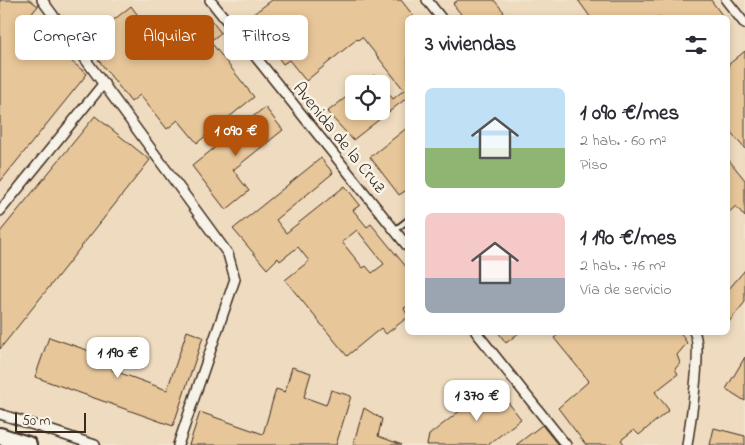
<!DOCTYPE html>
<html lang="es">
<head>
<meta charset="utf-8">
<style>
  :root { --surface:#fff; --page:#f7f7f7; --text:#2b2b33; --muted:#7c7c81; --accent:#b45309 }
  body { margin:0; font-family:"Indie Flower",sans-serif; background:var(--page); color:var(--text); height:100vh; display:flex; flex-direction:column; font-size:19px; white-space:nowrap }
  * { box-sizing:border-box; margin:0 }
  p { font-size:16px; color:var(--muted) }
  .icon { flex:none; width:28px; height:28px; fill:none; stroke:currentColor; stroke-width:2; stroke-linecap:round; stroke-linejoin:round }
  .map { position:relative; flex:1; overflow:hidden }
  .panel { position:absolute; left:405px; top:15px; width:325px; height:320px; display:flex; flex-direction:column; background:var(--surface); border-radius:8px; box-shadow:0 2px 8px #0003 }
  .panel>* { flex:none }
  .hud { position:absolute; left:15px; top:15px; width:315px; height:45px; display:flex; gap:10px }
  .controls { position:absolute; left:345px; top:75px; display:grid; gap:10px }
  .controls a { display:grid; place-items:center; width:45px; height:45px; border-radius:8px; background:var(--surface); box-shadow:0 2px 8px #0003; font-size:25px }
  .scale { position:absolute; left:15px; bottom:12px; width:71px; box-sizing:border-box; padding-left:5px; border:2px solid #3b2a1e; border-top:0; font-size:14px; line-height:18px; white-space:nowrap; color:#3b2a1e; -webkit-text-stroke:4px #f7f3e8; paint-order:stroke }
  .price { position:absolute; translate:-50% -42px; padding:0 11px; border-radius:10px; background:#fff; color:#222; font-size:16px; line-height:32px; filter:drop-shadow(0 1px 2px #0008) }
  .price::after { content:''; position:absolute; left:50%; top:30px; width:15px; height:11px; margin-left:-8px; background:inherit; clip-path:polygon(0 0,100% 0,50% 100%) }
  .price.on { background:var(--accent); color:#fff }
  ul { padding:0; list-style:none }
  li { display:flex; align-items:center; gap:15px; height:125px; padding:0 20px }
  li span { display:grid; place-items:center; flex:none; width:140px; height:100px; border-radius:8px; color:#555 }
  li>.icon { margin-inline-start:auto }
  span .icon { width:60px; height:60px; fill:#fffc; stroke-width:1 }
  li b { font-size:21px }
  h2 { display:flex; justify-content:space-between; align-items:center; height:60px; padding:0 20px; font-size:21px }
  .tag { padding:0 18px; border-radius:8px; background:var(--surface); box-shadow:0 2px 8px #0003; font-size:18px; line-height:45px }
  .tag.on { background:var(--accent); color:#fff }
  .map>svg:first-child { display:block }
</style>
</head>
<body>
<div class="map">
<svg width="745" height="445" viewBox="0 0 745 445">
  <rect width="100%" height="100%" fill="#f2e6d0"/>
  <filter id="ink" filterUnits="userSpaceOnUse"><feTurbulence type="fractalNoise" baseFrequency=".02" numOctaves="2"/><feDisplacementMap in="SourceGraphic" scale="10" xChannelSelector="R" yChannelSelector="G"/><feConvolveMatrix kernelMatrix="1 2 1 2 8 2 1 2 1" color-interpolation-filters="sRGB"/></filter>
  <g filter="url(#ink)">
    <path fill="#efdcc0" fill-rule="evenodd" d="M 0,0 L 745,0 L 745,445 L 92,445 L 0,414 ZM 408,18 L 728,18 L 728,332 L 408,332 ZM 354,84 L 381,84 L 381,111 L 354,111 Z"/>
    <path fill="#e7c699" stroke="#3b2a1e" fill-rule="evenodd" d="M 0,0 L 30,0 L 38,6 L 24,23 L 87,74 L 0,182 Z
      M 272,0 L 401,0 L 415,18 L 408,18 L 408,97 L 353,140 L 327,112 L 354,91 L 354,111 L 381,111 L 381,85 L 393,99 L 404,90 L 362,37 L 358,40 L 357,39 L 306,81 L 289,60 L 283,64 L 248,18 Z
      M 458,0 L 494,0 L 504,12 L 498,18 L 464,18 L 453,4 Z
      M 578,0 L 711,0 L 724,18 L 591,18 Z
      M 131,6 L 149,30 L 154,26 L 173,49 L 211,20 L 221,33 L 210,41 L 254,97 L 197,143 L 178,120 L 167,129 L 140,95 L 131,102 L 85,43 Z
      M 745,51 L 745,149 L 728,129 L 728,65 Z
      M 374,75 L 381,84 L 363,84 Z
      M 265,107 L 283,130 L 233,170 L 249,191 L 226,210 L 192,166 Z
      M 95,116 L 150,160 L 0,349 L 0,232 Z
      M 408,127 L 408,189 L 399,195 L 370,157 Z
      M 321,158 L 333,173 L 276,220 L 286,233 L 345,186 L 360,205 L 353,210 L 367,227 L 371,224 L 408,269 L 408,306 L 404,308 L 408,317 L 386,334 L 381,328 L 347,356 L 285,280 L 309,261 L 298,247 L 280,261 L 278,258 L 267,269 L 233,229 ZM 357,230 L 384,264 L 372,273 L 366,266 L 363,268 L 342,242 Z
      M 728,159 L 745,180 L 745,217 L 736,206 L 728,213 Z
      M 745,270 L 745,302 L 728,323 L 728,290 Z
      M 187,331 L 203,337 L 173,426 L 35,377 L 49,337 L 116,360 L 112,370 L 167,390 Z
      M 498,332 L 520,332 L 506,343 Z
      M 561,332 L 680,332 L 687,343 L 677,355 L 680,363 L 675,369 L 678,374 L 655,392 L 669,410 L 639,435 L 634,430 L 621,440 L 625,445 L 586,445 L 558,408 L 589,381 L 554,338 Z
      M 745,357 L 745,401 L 726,389 Z
      M 292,367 L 311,373 L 304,397 L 326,405 L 331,390 L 351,396 L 336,445 L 189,445 L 200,412 L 263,434 L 276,389 L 285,392 Z
      M 494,384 L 521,419 L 488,445 L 427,445 L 429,435 Z
      M 364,408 L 382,419 L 378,436 L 402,445 L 353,445 Z
      M 542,425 L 558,445 L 516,445 Z
      M 714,428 L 745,436 L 745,445 L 710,445 Z"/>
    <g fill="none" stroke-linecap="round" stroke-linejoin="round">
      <defs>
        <path id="service" d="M 395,230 L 408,220"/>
        <path id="minor" d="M 42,0 L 228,254 L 235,279 L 178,445
          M 210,0 L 408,247
          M 427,0 L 441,18
          M 726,0 L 745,24
          M 0,211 L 104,83
          M 476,332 L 566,445
          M 0,414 L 95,445
          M 687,445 C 690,425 703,346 694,332"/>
        <path id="motorway" d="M 0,436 L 28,445"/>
      </defs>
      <use href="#service" stroke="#3b2a1e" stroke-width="8"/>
      <use href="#minor" stroke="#3b2a1e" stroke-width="12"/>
      <use href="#motorway" stroke="#3b2a1e" stroke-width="20"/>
      <use href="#service" stroke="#f7f3e8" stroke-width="4.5"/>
      <use href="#minor" stroke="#f7f3e8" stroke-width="9"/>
      <use href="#motorway" stroke="#f7f3e8" stroke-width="16"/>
    </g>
  </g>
  <g text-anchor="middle" stroke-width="5" stroke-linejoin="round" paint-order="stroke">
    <g font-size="18" fill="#3b2a1e" stroke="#f7f3e8">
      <text transform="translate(340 137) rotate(51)" y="6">Avenida de la Cruz</text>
    </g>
  </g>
</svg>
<div class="controls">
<a><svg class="icon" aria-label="locate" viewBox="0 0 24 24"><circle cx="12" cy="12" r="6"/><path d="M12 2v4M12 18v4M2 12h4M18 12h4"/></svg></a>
</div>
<div class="scale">50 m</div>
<b class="price on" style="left:236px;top:157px">1 090 €</b>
<b class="price" style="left:118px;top:379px">1 190 €</b>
<b class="price" style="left:477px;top:422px">1 370 €</b>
<div class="hud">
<a class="tag">Comprar</a>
<a class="tag on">Alquilar</a>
<a class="tag">Filtros</a>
</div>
<section class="panel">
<h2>3 viviendas<svg class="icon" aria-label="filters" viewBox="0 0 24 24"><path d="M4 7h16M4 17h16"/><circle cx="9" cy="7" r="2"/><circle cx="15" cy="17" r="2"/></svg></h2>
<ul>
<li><span style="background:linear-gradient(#bfe0f5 60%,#8fb573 0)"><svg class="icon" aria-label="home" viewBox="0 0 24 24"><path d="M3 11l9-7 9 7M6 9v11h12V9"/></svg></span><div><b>1 090 €/mes</b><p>2 hab. · 60 m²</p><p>Piso</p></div></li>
<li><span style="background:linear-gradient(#f6c9c9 65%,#9aa5b1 0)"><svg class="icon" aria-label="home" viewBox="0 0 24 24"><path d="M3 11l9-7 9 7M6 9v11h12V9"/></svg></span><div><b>1 190 €/mes</b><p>2 hab. · 76 m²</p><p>Vía de servicio</p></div></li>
</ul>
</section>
</div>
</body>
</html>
